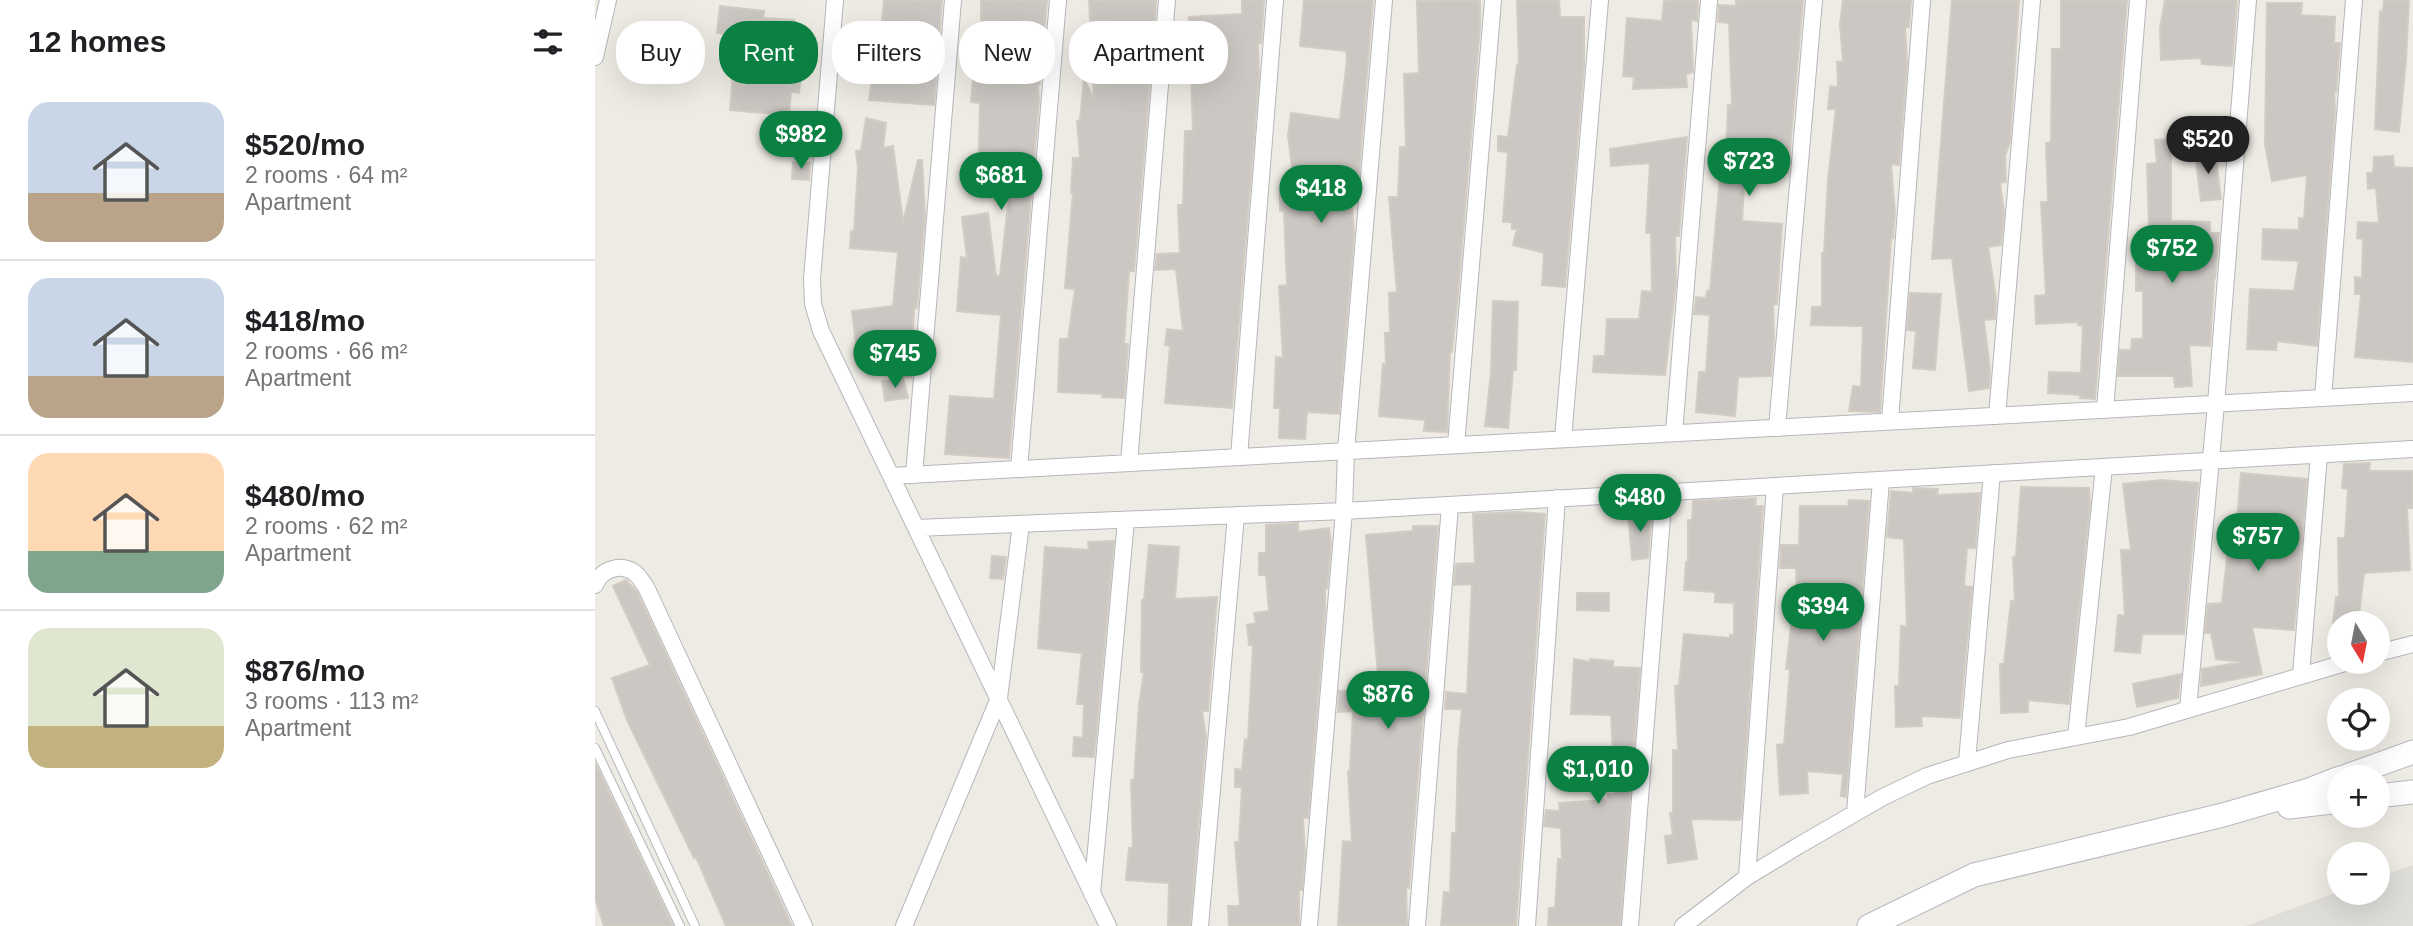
<!DOCTYPE html>
<html lang="en">
<head>
<meta charset="utf-8">
<style>
  :root { --surface:#fff; --page:#f2f2f2; --text:#202124; --muted:#757577; --line:#e0e0e0; --accent:#0b8043 }
  body { margin:0; font-family:Arial,sans-serif; background:var(--page); color:var(--text); height:100vh; display:flex; flex-direction:column; font-size:26px; white-space:nowrap }
  * { box-sizing:border-box; margin:0 }
  p { font-size:23px; color:var(--muted) }
  .icon { flex:none; width:38px; height:38px; fill:none; stroke:currentColor; stroke-width:2; stroke-linecap:round; stroke-linejoin:round }
  .map { position:relative; flex:1; overflow:hidden }
  .drawer { display:flex; flex-direction:column; background:var(--surface); width:595px }
  .drawer>* { flex:none }
  .hud { position:absolute; left:21px; top:21px; width:665px; height:63px; display:flex; gap:14px }
  .needle { width:46px; rotate:170deg }
  .buttons { position:absolute; left:1732px; top:611px; display:grid; gap:14px }
  .buttons a { display:grid; place-items:center; width:63px; height:63px; border-radius:50%; background:var(--surface); box-shadow:0 7px 28px #0002; font-size:35px }
  .price { position:absolute; translate:-50% -60px; padding:0 16px; border-radius:24px; background:var(--accent); color:#fff; font-size:23px; line-height:46px; filter:drop-shadow(0 2px 4px #0008) }
  .price::after { content:''; position:absolute; left:50%; top:42px; width:21px; height:16px; margin-left:-10px; background:inherit; clip-path:polygon(0 0,100% 0,50% 100%) }
  .price.active { background:#222; color:#fff }
  ul { padding:0; list-style:none }
  li { display:flex; align-items:center; gap:21px; height:175px; padding:0 28px }
  li+li { border-top:2px solid var(--line) }
  li span { display:grid; place-items:center; flex:none; width:196px; height:140px; border-radius:21px; color:#555 }
  li>.icon { margin-inline-start:auto }
  span .icon { width:84px; height:84px; fill:#fffc; stroke-width:1 }
  li b { font-size:30px }
  h2 { display:flex; justify-content:space-between; align-items:center; height:84px; padding:0 28px; font-size:30px }
  .tag { padding:0 24px; border-radius:28px; background:var(--surface); box-shadow:0 7px 28px #0002; font-size:24px; line-height:63px }
  .tag.active { background:var(--accent); color:#fff }
  main { display:flex; flex:1; min-height:0 }
  .map>svg:first-child { display:block }
</style>
</head>
<body>
<main>
<section class="drawer">
<h2>12 homes<svg class="icon" aria-label="filters" viewBox="0 0 24 24"><path d="M4 7h16M4 17h16"/><circle cx="9" cy="7" r="2"/><circle cx="15" cy="17" r="2"/></svg></h2>
<ul>
<li><span style="background:linear-gradient(#c9d6e8 65%,#b9a48a 0)"><svg class="icon" aria-label="home" viewBox="0 0 24 24"><path d="M3 11l9-7 9 7M6 9v11h12V9"/></svg></span><div><b>$520/mo</b><p>2 rooms · 64 m²</p><p>Apartment</p></div></li>
<li><span style="background:linear-gradient(#c9d6e8 70%,#b9a48a 0)"><svg class="icon" aria-label="home" viewBox="0 0 24 24"><path d="M3 11l9-7 9 7M6 9v11h12V9"/></svg></span><div><b>$418/mo</b><p>2 rooms · 66 m²</p><p>Apartment</p></div></li>
<li><span style="background:linear-gradient(#ffd9b3 70%,#7fa58c 0)"><svg class="icon" aria-label="home" viewBox="0 0 24 24"><path d="M3 11l9-7 9 7M6 9v11h12V9"/></svg></span><div><b>$480/mo</b><p>2 rooms · 62 m²</p><p>Apartment</p></div></li>
<li><span style="background:linear-gradient(#dfe7d0 70%,#c2b280 0)"><svg class="icon" aria-label="home" viewBox="0 0 24 24"><path d="M3 11l9-7 9 7M6 9v11h12V9"/></svg></span><div><b>$876/mo</b><p>3 rooms · 113 m²</p><p>Apartment</p></div></li>
</ul>
</section>
<div class="map">
<svg width="1818" height="926" viewBox="0 0 1818 926">
  <rect width="100%" height="100%" fill="#eeebe4"/>
  <path fill="#dfddd8" d="M 1818,865 L 1818,926 L 1651,926 L 1745,891 L 1783,892 L 1783,877 Z"/>
  <path fill="#cbc7c3" stroke="#d2ccc3" stroke-width="2" d="M 289,0 L 347,0 L 339,105 L 274,100 L 278,71 L 282,72 Z
    M 386,0 L 452,0 L 445,84 L 443,85 L 444,100 L 414,458 L 350,454 L 355,396 L 399,399 L 406,315 L 362,311 L 366,257 L 372,258 L 367,217 L 393,213 L 401,276 L 405,276 L 419,152 L 384,151 L 385,103 L 376,102 L 381,40 L 386,40 Z
    M 494,0 L 561,0 L 559,35 L 554,35 L 557,58 L 539,271 L 534,271 L 529,344 L 533,344 L 529,398 L 507,397 L 508,394 L 463,392 L 465,339 L 473,339 L 480,289 L 470,288 L 478,193 L 476,193 L 478,158 L 485,158 L 482,121 L 485,120 L 489,78 L 499,100 Z
    M 647,0 L 669,0 L 666,43 L 663,43 L 664,75 L 637,408 L 570,403 L 575,346 L 570,345 L 572,329 L 588,331 L 581,269 L 560,270 L 562,254 L 585,253 L 583,205 L 588,205 L 590,131 L 598,131 L 594,17 L 647,14 Z
    M 709,0 L 778,0 L 762,197 L 756,197 L 759,233 L 744,414 L 712,412 L 710,439 L 684,438 L 685,408 L 679,408 L 681,357 L 688,358 L 684,286 L 692,285 L 689,211 L 685,211 L 685,190 L 700,191 L 693,135 L 696,113 L 745,120 L 752,59 L 751,51 L 705,46 Z
    M 885,0 L 885,26 L 862,305 L 857,352 L 855,352 L 852,432 L 829,431 L 830,420 L 784,416 L 788,364 L 791,365 L 790,333 L 795,333 L 794,293 L 802,292 L 794,197 L 803,197 L 805,147 L 811,147 L 809,74 L 824,73 L 822,1 Z
    M 922,0 L 964,0 L 965,17 L 989,17 L 989,66 L 970,287 L 947,285 L 949,253 L 918,245 L 922,229 L 917,229 L 917,222 L 908,222 L 913,152 L 903,151 L 903,136 L 913,137 L 922,65 L 924,65 Z
    M 1079,0 L 1102,0 L 1103,3 L 1102,21 L 1096,20 L 1098,72 L 1091,74 L 1092,87 L 1038,89 L 1039,77 L 1028,76 L 1032,18 L 1067,21 L 1069,1 Z
    M 1141,0 L 1208,0 L 1193,173 L 1150,171 L 1147,221 L 1187,224 L 1182,304 L 1178,304 L 1179,338 L 1176,376 L 1143,377 L 1140,416 L 1101,412 L 1104,372 L 1111,372 L 1115,315 L 1099,314 L 1101,297 L 1111,298 L 1112,291 L 1115,291 L 1127,153 L 1131,153 L 1133,105 L 1137,105 L 1134,23 L 1123,22 L 1124,5 L 1141,6 Z
    M 1248,0 L 1316,0 L 1314,27 L 1310,27 L 1312,63 L 1304,165 L 1296,164 L 1300,213 L 1298,238 L 1296,238 L 1285,412 L 1254,411 L 1258,386 L 1266,387 L 1268,326 L 1216,325 L 1217,307 L 1227,307 L 1227,253 L 1229,253 L 1233,180 L 1241,109 L 1233,109 L 1235,86 L 1243,87 L 1242,62 L 1248,61 L 1245,24 Z
    M 1357,0 L 1424,0 L 1415,141 L 1410,156 L 1411,182 L 1405,183 L 1409,213 L 1406,245 L 1393,247 L 1401,299 L 1400,319 L 1389,320 L 1395,370 L 1394,388 L 1374,391 L 1357,258 L 1337,259 Z
    M 1466,0 L 1532,0 L 1500,399 L 1485,398 L 1486,395 L 1453,393 L 1454,372 L 1486,373 L 1488,326 L 1483,325 L 1483,322 L 1441,324 L 1440,296 L 1451,295 L 1446,202 L 1453,202 L 1451,143 L 1456,142 L 1457,49 L 1466,49 Z
    M 1570,0 L 1642,0 L 1637,66 L 1607,64 L 1606,58 L 1566,60 L 1565,28 Z
    M 1789,0 L 1814,0 L 1811,60 L 1804,132 L 1780,129 L 1785,11 L 1788,12 Z
    M 1672,3 L 1707,3 L 1706,15 L 1740,17 L 1739,43 L 1745,43 L 1741,92 L 1739,92 L 1740,110 L 1722,346 L 1682,341 L 1681,350 L 1652,349 L 1655,289 L 1699,291 L 1704,261 L 1667,259 L 1668,229 L 1704,230 L 1704,218 L 1709,219 L 1712,175 L 1677,181 L 1670,145 Z
    M 125,6 L 169,11 L 168,18 L 199,20 L 198,38 L 206,38 L 205,68 L 207,68 L 204,93 L 196,92 L 194,115 L 135,110 L 141,36 L 122,33 Z
    M 271,118 L 291,123 L 288,148 L 298,146 L 308,222 L 323,160 L 327,160 L 330,215 L 322,308 L 319,307 L 316,377 L 304,377 L 304,347 L 262,353 L 257,311 L 298,306 L 303,252 L 255,248 L 256,231 L 259,231 L 263,168 L 261,151 L 266,150 Z
    M 1092,137 L 1084,236 L 1080,236 L 1081,283 L 1070,375 L 998,372 L 999,356 L 1010,356 L 1012,319 L 1044,319 L 1047,291 L 1057,292 L 1056,233 L 1051,233 L 1055,163 L 1016,166 L 1015,149 Z
    M 1576,139 L 1576,221 L 1615,222 L 1615,233 L 1624,233 L 1620,278 L 1619,278 L 1615,346 L 1594,345 L 1597,386 L 1580,387 L 1579,376 L 1523,376 L 1525,350 L 1536,350 L 1537,339 L 1548,339 L 1548,291 L 1541,291 L 1541,259 L 1555,259 L 1552,164 L 1562,163 L 1560,140 Z
    M 1620,151 L 1626,199 L 1606,201 L 1600,154 Z
    M 1798,156 L 1799,167 L 1818,168 L 1818,362 L 1760,357 L 1766,294 L 1760,294 L 1760,277 L 1767,278 L 1768,239 L 1762,238 L 1763,222 L 1784,223 L 1781,188 L 1773,189 L 1772,173 L 1778,173 L 1779,157 Z
    M 198,162 L 215,163 L 214,180 L 197,179 Z
    M 1315,293 L 1346,294 L 1340,370 L 1318,368 L 1321,331 L 1312,330 Z
    M 898,301 L 923,302 L 921,370 L 918,370 L 913,428 L 890,426 L 896,373 Z
    M 308,378 L 313,398 L 290,401 L 287,381 Z
    M 1775,463 L 1774,471 L 1818,471 L 1818,508 L 1812,508 L 1815,570 L 1769,573 L 1763,623 L 1738,623 L 1741,597 L 1744,597 L 1743,538 L 1750,538 L 1753,489 L 1747,488 L 1749,464 Z
    M 1646,473 L 1712,479 L 1699,630 L 1657,627 L 1667,674 L 1606,686 L 1607,669 L 1646,662 L 1621,659 L 1616,633 L 1610,633 L 1613,604 L 1627,603 L 1635,532 L 1641,533 Z
    M 1567,480 L 1603,483 L 1589,634 L 1547,634 L 1545,653 L 1520,651 L 1523,615 L 1530,616 L 1526,550 L 1536,550 L 1528,484 Z
    M 1426,487 L 1494,488 L 1495,504 L 1474,704 L 1433,700 L 1433,712 L 1406,713 L 1405,664 L 1409,664 L 1416,601 L 1420,601 L 1418,557 L 1421,556 Z
    M 1318,488 L 1343,489 L 1342,495 L 1385,493 L 1380,548 L 1372,548 L 1369,586 L 1377,587 L 1365,718 L 1326,716 L 1327,726 L 1301,727 L 1300,686 L 1304,686 L 1306,626 L 1312,627 L 1309,539 L 1292,537 L 1296,491 L 1318,493 Z
    M 1161,498 L 1160,506 L 1168,506 L 1146,818 L 1144,820 L 1096,819 L 1102,859 L 1073,863 L 1070,836 L 1078,835 L 1075,813 L 1078,813 L 1078,750 L 1083,750 L 1080,686 L 1084,685 L 1089,634 L 1135,638 L 1135,635 L 1139,635 L 1139,603 L 1120,602 L 1120,592 L 1089,590 L 1091,562 L 1093,562 L 1093,520 L 1097,520 L 1098,501 Z
    M 1254,500 L 1274,501 L 1251,797 L 1246,796 L 1248,774 L 1212,771 L 1213,793 L 1185,795 L 1182,745 L 1189,744 L 1195,669 L 1191,669 L 1197,618 L 1203,618 L 1201,568 L 1185,568 L 1186,545 L 1204,545 L 1205,506 L 1253,506 Z
    M 1057,511 L 1053,558 L 1037,560 L 1033,513 Z
    M 923,512 L 950,514 L 921,926 L 846,926 L 849,892 L 855,893 L 857,833 L 861,833 L 863,752 L 867,709 L 850,709 L 851,692 L 872,694 L 877,584 L 859,585 L 861,564 L 880,563 L 878,514 Z
    M 703,523 L 703,532 L 734,528 L 736,544 L 732,588 L 730,589 L 730,612 L 713,818 L 708,818 L 710,853 L 707,890 L 704,890 L 704,926 L 634,926 L 633,906 L 645,906 L 640,842 L 644,842 L 647,787 L 640,787 L 640,769 L 647,770 L 650,739 L 653,740 L 658,645 L 654,645 L 652,625 L 661,623 L 659,613 L 674,611 L 671,575 L 664,575 L 664,553 L 671,553 L 671,525 Z
    M 818,526 L 843,526 L 814,888 L 811,887 L 812,926 L 743,926 L 748,841 L 757,842 L 753,771 L 755,771 L 758,711 L 743,712 L 744,691 L 761,690 L 763,677 L 783,675 L 771,535 L 818,531 Z
    M 519,541 L 499,757 L 478,756 L 479,737 L 488,738 L 489,704 L 482,704 L 487,653 L 443,648 L 450,547 L 494,550 L 493,542 Z
    M 554,545 L 584,547 L 580,599 L 622,597 L 613,711 L 607,711 L 611,736 L 595,926 L 573,926 L 574,883 L 531,880 L 534,848 L 538,848 L 536,780 L 539,780 L 544,705 L 549,672 L 546,672 L 547,600 L 549,600 Z
    M 397,556 L 411,557 L 408,579 L 395,578 Z
    M 31,580 L 42,592 L 197,926 L 131,926 L 101,857 L 99,858 L 32,720 L 17,678 L 55,665 L 18,586 Z
    M 982,593 L 1014,593 L 1014,611 L 982,610 Z
    M 979,659 L 995,662 L 995,659 L 1018,661 L 1018,667 L 1045,668 L 1025,926 L 953,926 L 954,908 L 960,908 L 963,859 L 967,859 L 966,828 L 949,826 L 951,810 L 965,811 L 964,803 L 1013,800 L 1013,794 L 1020,794 L 1016,715 L 976,714 Z
    M 1586,674 L 1583,698 L 1542,707 L 1538,684 Z
    M 0,763 L 78,926 L 9,926 L 0,898 Z"/>
  <g fill="none" stroke-linecap="round" stroke-linejoin="round">
    <defs>
      <path id="lane" d="M 0,711 L 100,926
        M 0,748 L 85,926"/>
      <path id="street" d="M 240,0 L 217,279 L 218,304 L 226,331 L 513,926
        M 0,57 L 13,0
        M 1728,398 L 1759,0
        M 1510,410 L 1543,0
        M 1402,416 L 1437,0
        M 1295,421 L 1327,0
        M 1182,428 L 1219,0
        M 1079,433 L 1114,0
        M 968,439 L 1005,0
        M 861,445 L 898,0
        M 644,457 L 680,0
        M 534,463 L 572,0
        M 424,469 L 463,0
        M 319,475 L 358,0
        M 296,476 L 1818,393
        M 321,528 L 749,511 L 1818,449
        M 0,585 C 6,570 25,562 40,573 C 44,576 48,583 51,587 L 209,926
        M 1783,653 L 1818,644
        M 1706,675 L 1724,455
        M 1593,709 L 1621,404 L 1653,0
        M 1481,737 L 1509,467
        M 1372,762 L 1397,473
        M 1260,813 L 1286,480
        M 1152,877 L 1180,486
        M 497,894 L 531,520
        M 309,926 L 404,698 L 426,524
        M 605,926 L 641,515
        M 714,926 L 749,511 L 751,451 L 789,0
        M 822,926 L 855,505
        M 932,926 L 962,498
        M 1035,926 L 1069,492
        M 1088,926 L 1152,877 L 1203,846 L 1288,797 L 1332,776 L 1413,750 L 1534,727 L 1753,662"/>
      <path id="secondary" d="M 1749,777 L 1818,752
        M 1783,796 L 1818,792
        M 1694,807 L 1745,801
        M 1274,926 L 1379,875 L 1628,815 L 1714,790 L 1745,778"/>
    </defs>
    <use href="#lane" stroke="#b4b7ba" stroke-width="10"/>
    <use href="#street" stroke="#b4b7ba" stroke-width="18"/>
    <use href="#secondary" stroke="#b5b9bd" stroke-width="25"/>
    <use href="#lane" stroke="#fff" stroke-width="8"/>
    <use href="#street" stroke="#fff" stroke-width="16"/>
    <use href="#secondary" stroke="#fff" stroke-width="23"/>
  </g>
</svg>
<div class="buttons">
<a><svg class="needle" viewBox="-14 -14 28 28"><path d="M0-13l5 13h-10z" fill="#e53935"/><path d="M0 13l5-13h-10z" fill="#757577"/></svg></a>
<a><svg class="icon" aria-label="locate" viewBox="0 0 24 24"><circle cx="12" cy="12" r="6"/><path d="M12 2v4M12 18v4M2 12h4M18 12h4"/></svg></a>
<a>+</a>
<a>−</a>
</div>
<b class="price" style="left:206px;top:171px">$982</b>
<b class="price active" style="left:1613px;top:176px">$520</b>
<b class="price" style="left:1154px;top:198px">$723</b>
<b class="price" style="left:406px;top:212px">$681</b>
<b class="price" style="left:726px;top:225px">$418</b>
<b class="price" style="left:1577px;top:285px">$752</b>
<b class="price" style="left:300px;top:390px">$745</b>
<b class="price" style="left:1045px;top:534px">$480</b>
<b class="price" style="left:1663px;top:573px">$757</b>
<b class="price" style="left:1228px;top:643px">$394</b>
<b class="price" style="left:793px;top:731px">$876</b>
<b class="price" style="left:1003px;top:806px">$1,010</b>
<div class="hud">
<a class="tag">Buy</a>
<a class="tag active">Rent</a>
<a class="tag">Filters</a>
<a class="tag">New</a>
<a class="tag">Apartment</a>
</div>
</div>
</main>
</body>
</html>
